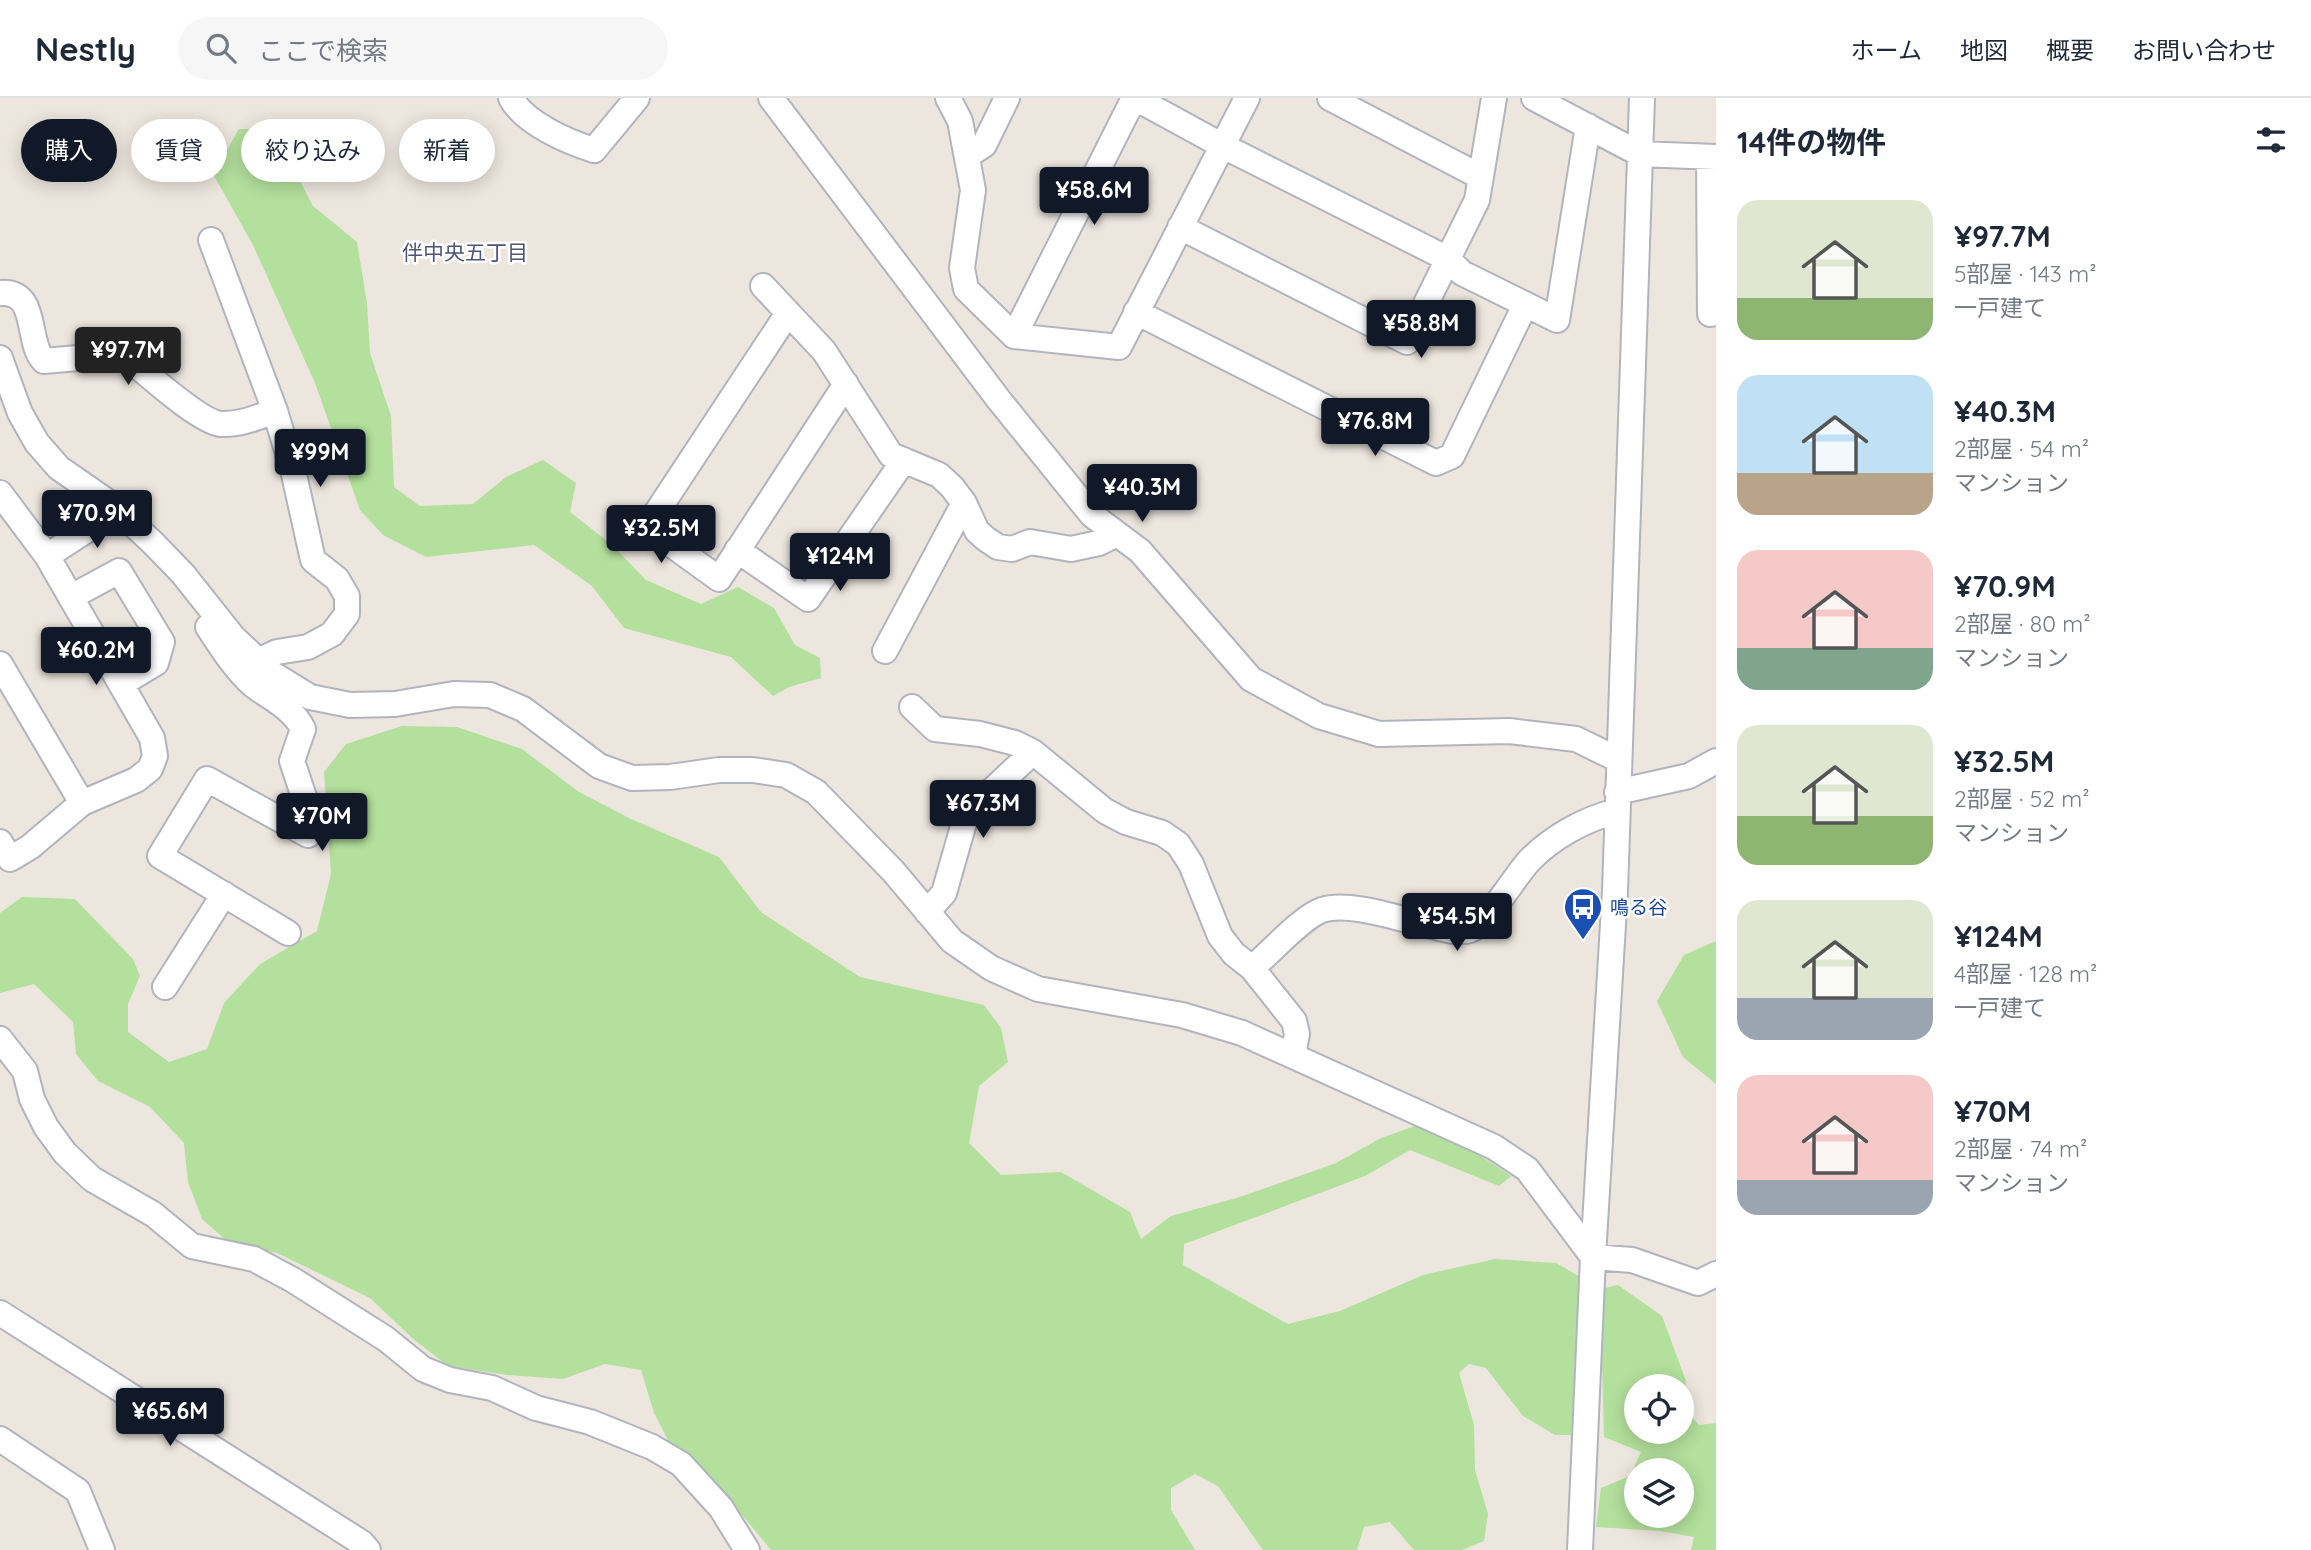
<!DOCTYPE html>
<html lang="ja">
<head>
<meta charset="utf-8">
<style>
  :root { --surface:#fff; --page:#f6f6f7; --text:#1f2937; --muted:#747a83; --line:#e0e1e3; --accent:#111827 }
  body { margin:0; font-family:Quicksand,"Noto Sans JP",sans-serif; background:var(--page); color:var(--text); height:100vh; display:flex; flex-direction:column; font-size:26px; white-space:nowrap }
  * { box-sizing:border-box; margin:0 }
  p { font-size:23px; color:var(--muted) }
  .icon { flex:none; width:38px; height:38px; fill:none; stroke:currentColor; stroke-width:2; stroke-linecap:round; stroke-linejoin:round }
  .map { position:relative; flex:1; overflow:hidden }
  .details { display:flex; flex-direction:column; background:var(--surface); width:595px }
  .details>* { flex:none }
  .guide { position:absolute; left:21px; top:21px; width:665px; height:63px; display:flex; gap:14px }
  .controls { position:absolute; left:1624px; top:1276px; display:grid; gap:14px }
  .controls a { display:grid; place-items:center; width:70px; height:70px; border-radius:50%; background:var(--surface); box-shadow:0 4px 18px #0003; font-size:35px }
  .price { position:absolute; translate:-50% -60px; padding:0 16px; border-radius:7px; background:var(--accent); color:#fff; font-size:23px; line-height:46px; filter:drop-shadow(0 2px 4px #0008) }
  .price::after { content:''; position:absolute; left:50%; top:42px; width:21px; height:16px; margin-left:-10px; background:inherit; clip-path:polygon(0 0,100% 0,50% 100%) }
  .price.selected { background:#222; color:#fff }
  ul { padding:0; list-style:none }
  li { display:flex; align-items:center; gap:21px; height:175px; padding:0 21px }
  li span { display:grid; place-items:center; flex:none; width:196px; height:140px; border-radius:21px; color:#555 }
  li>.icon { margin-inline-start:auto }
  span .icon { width:84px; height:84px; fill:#fffc; stroke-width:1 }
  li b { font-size:30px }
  h2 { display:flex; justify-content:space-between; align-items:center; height:84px; padding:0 21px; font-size:30px }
  .chip { padding:0 24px; border-radius:32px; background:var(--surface); box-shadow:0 4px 18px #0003; font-size:24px; line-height:63px }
  .chip.selected { background:var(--accent); color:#fff }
  header { display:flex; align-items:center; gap:42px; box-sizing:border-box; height:98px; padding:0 35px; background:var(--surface); border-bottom:2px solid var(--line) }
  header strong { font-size:33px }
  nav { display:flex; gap:38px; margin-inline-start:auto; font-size:24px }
  .search { width:490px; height:63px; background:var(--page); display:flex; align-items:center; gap:18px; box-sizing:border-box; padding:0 24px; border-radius:38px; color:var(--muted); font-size:26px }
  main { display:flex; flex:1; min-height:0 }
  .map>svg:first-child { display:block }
</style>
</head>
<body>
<header>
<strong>Nestly</strong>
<div class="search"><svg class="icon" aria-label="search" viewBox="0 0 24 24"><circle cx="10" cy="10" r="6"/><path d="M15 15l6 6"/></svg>ここで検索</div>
<nav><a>ホーム</a><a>地図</a><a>概要</a><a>お問い合わせ</a></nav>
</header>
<main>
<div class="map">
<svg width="1716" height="1452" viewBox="0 0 1716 1452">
  <rect width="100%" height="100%" fill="#ece6de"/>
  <path fill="#b3e09c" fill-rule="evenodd" d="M 239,31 L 260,31 L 290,64 L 313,108 L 357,144 L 367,205 L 370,255 L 391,318 L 394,389 L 420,408 L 473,406 L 506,379 L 543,362 L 576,385 L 570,414 L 611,446 L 646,482 L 701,506 L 738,489 L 774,510 L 795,547 L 820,560 L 821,580 L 789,589 L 773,598 L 731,559 L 624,530 L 592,488 L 534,447 L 426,459 L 383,437 L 360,412 L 315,285 L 253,147 L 213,76 Z
    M 402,628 L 457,629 L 522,651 L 579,694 L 631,721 L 719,759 L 761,814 L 860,879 L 984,907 L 1001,930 L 1008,964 L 979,988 L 969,1045 L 1001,1077 L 1061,1074 L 1130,1114 L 1141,1141 L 1171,1118 L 1240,1099 L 1336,1065 L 1381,1040 L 1415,1028 L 1479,1057 L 1511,1078 L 1499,1088 L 1410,1052 L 1365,1078 L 1184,1146 L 1183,1167 L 1288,1226 L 1340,1213 L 1423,1177 L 1495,1161 L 1556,1165 L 1580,1179 L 1571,1337 L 1555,1337 L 1523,1318 L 1486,1270 L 1469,1266 L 1459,1275 L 1474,1327 L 1475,1372 L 1488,1416 L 1484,1443 L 1462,1452 L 1414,1452 L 1390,1424 L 1364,1429 L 1357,1452 L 1263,1452 L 1218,1388 L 1195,1376 L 1171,1390 L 1171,1412 L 1195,1452 L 771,1452 L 709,1377 L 669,1344 L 654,1315 L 641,1272 L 605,1266 L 563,1281 L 507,1277 L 448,1268 L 412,1240 L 370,1200 L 277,1155 L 228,1144 L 202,1121 L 188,1084 L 184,1045 L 150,1009 L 98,983 L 76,956 L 73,924 L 34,886 L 0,895 L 0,815 L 22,799 L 75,801 L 133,861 L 140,878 L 128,906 L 128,934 L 169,964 L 207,951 L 224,905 L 260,866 L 317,833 L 331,776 L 324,674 L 346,646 Z
    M 1716,843 L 1716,986 L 1683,959 L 1657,903 L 1684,857 Z
    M 1618,1187 L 1662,1218 L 1686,1283 L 1684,1311 L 1699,1327 L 1716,1325 L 1716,1452 L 1691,1452 L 1694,1439 L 1660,1433 L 1596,1429 L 1601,1390 L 1630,1378 L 1641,1354 L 1604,1339 L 1600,1191 ZM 1636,1288 L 1682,1288 L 1682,1334 L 1636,1334 ZM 1636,1372 L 1682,1372 L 1682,1418 L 1636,1418 Z"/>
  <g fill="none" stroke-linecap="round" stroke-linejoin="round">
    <defs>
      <path id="minor" d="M 511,0 C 524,25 568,44 594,52 L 637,0
        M 771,0 L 999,302 L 1092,417 L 1140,453 L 1251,581 L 1319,618 L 1379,636 L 1509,633 L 1576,641 L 1619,662
        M 948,0 L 960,23 L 973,92 L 962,170 L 966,191 L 1014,238 L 1119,249 L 1247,0
        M 1135,0 L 1223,48 L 1448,161 L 1462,175 L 1557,222 L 1588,28
        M 1330,0 L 1481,79
        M 1534,0 L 1640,56 L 1716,59
        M 967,58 L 984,47 L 1007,0
        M 1709,59 L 1710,216 L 1716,215
        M 1180,129 L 1407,244 L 1477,102 L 1494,0
        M 211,142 L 275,313 L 293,372 L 313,462 L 337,481 L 347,498 L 347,516 L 332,536 L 308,549 L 277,554 L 258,563
        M 763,188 L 824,253 L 891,357 L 939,377 L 952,389 L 964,405 L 977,433 L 986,441 L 998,449 L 1012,451 L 1030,444 L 1071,451 L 1099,445 L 1117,436
        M 0,195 C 40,192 25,244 44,263 L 123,256 C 143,272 199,324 221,326 C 240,327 258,319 275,313
        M 1136,214 L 1436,365 L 1452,358 L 1525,207
        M 788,215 L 647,429 L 719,481 L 846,286
        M 1014,238 L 1134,0
        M 0,260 L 20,315 L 37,345 L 59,370 L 111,406 L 153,445 L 183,476 L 233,539 L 271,575 L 310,599 L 350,607 L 395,606 L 454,596 L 490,597 L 523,611 L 599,668 L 632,680 L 670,679 L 719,672 L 753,672 L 786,677 L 816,694 L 893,773 L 952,843 L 991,870 L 1038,891 L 1182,917 L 1242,935 L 1494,1049 L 1527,1071 L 1593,1159 L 1632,1162 L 1698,1185 L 1716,1176
        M 0,395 L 47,458 L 152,640 L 155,658 L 150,671 L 136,682 L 82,705 L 30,749 L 10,761 L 0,744
        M 737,452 L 808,501 L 904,362
        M 47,458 L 90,430 L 111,406
        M 71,499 L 119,473 L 162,544 L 156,565 L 121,586
        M 208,529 C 221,549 235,571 253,587 C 271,601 293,610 303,631 L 292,663 L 314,729 L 308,737 L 207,681 L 160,758 L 288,835
        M 885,553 L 964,405
        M 0,566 L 82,705
        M 912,609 L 935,631 L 980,636 L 1015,645 L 1033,654 L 1105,713 L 1126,724 L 1162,735 L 1178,746 L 1191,766 L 1220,838 L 1234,856 L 1252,870 L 1294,923 L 1297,936 L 1293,957
        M 1617,694 L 1689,678 L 1716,663
        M 927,814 L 944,795 L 964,725 L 971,712 L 1033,654
        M 1252,870 C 1270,855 1302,819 1322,812 C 1350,803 1399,821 1427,827 C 1439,830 1458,836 1470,832 C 1487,826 1515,778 1529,763 C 1552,739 1585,721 1617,713
        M 165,889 L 224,796
        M 0,941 L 25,973 L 32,1001 L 46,1029 L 65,1055 L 92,1081 L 153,1116 L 192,1148 L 254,1161 L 293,1182 L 386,1241 L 423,1271 L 450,1282 L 492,1290 L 536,1310 L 590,1324 L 652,1349 L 681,1366 L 721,1410 L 747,1452
        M 0,1215 L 362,1445 L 368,1452
        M 0,1341 L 78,1393 L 102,1452
        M 1580,1452 L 1593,1159 L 1615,793 L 1642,0"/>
    </defs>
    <use href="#minor" stroke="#b1b4be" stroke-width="28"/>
    <use href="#minor" stroke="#fff" stroke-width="24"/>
  </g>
  <defs>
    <symbol id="bus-pin" viewBox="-11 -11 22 30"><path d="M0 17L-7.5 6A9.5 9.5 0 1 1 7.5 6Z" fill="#1a4fb4" stroke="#fff"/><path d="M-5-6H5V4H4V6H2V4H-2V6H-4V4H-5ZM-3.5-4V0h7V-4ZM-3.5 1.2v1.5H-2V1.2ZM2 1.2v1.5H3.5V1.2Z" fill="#fff"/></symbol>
  </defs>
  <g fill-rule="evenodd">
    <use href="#bus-pin" x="1561" y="787" width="44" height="60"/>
  </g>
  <g text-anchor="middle" stroke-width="5" stroke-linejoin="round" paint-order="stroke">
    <g font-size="19" fill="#164399" stroke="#fff" text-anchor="start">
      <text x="1610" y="816">鳴る谷</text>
    </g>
    <g font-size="21" fill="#4d557a" stroke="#fff">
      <text x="465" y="162">伴中央五丁目</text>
    </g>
  </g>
</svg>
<div class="controls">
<a><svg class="icon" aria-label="locate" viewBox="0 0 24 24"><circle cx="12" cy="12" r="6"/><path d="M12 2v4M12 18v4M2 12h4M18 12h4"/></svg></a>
<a><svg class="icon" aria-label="layers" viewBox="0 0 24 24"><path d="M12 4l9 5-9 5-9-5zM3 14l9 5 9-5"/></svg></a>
</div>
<b class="price" style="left:1094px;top:129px">¥58.6M</b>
<b class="price" style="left:1421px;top:262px">¥58.8M</b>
<b class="price selected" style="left:128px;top:289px">¥97.7M</b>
<b class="price" style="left:1375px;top:360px">¥76.8M</b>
<b class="price" style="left:320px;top:391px">¥99M</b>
<b class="price" style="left:1142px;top:426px">¥40.3M</b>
<b class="price" style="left:97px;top:452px">¥70.9M</b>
<b class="price" style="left:661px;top:467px">¥32.5M</b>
<b class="price" style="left:840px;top:495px">¥124M</b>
<b class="price" style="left:96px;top:589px">¥60.2M</b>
<b class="price" style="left:983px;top:742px">¥67.3M</b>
<b class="price" style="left:322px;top:755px">¥70M</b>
<b class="price" style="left:1457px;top:855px">¥54.5M</b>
<b class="price" style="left:170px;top:1350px">¥65.6M</b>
<div class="guide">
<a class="chip selected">購入</a>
<a class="chip">賃貸</a>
<a class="chip">絞り込み</a>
<a class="chip">新着</a>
</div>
</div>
<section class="details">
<h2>14件の物件<svg class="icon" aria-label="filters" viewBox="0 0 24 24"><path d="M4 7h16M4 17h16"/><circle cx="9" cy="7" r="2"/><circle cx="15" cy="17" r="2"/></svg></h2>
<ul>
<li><span style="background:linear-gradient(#dfe7d0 70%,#8fb573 0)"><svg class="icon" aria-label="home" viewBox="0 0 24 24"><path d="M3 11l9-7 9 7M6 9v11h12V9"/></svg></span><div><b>¥97.7M</b><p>5部屋 · 143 m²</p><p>一戸建て</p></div></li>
<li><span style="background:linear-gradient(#bfe0f5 70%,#b9a48a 0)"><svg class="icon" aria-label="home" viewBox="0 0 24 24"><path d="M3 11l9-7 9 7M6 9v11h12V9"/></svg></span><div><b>¥40.3M</b><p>2部屋 · 54 m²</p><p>マンション</p></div></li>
<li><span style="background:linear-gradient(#f6c9c9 70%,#7fa58c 0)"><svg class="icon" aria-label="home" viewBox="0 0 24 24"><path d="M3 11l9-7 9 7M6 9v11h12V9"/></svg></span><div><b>¥70.9M</b><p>2部屋 · 80 m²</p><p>マンション</p></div></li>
<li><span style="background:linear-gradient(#dfe7d0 65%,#8fb573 0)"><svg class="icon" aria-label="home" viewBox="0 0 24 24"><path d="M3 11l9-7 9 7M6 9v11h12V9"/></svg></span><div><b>¥32.5M</b><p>2部屋 · 52 m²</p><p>マンション</p></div></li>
<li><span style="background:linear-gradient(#dfe7d0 70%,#9aa5b1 0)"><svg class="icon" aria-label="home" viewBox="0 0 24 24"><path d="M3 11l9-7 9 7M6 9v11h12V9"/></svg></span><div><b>¥124M</b><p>4部屋 · 128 m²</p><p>一戸建て</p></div></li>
<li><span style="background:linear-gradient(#f6c9c9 75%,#9aa5b1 0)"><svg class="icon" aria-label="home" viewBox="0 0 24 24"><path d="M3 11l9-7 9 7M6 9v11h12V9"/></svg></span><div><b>¥70M</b><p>2部屋 · 74 m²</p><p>マンション</p></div></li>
</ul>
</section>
</main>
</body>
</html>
